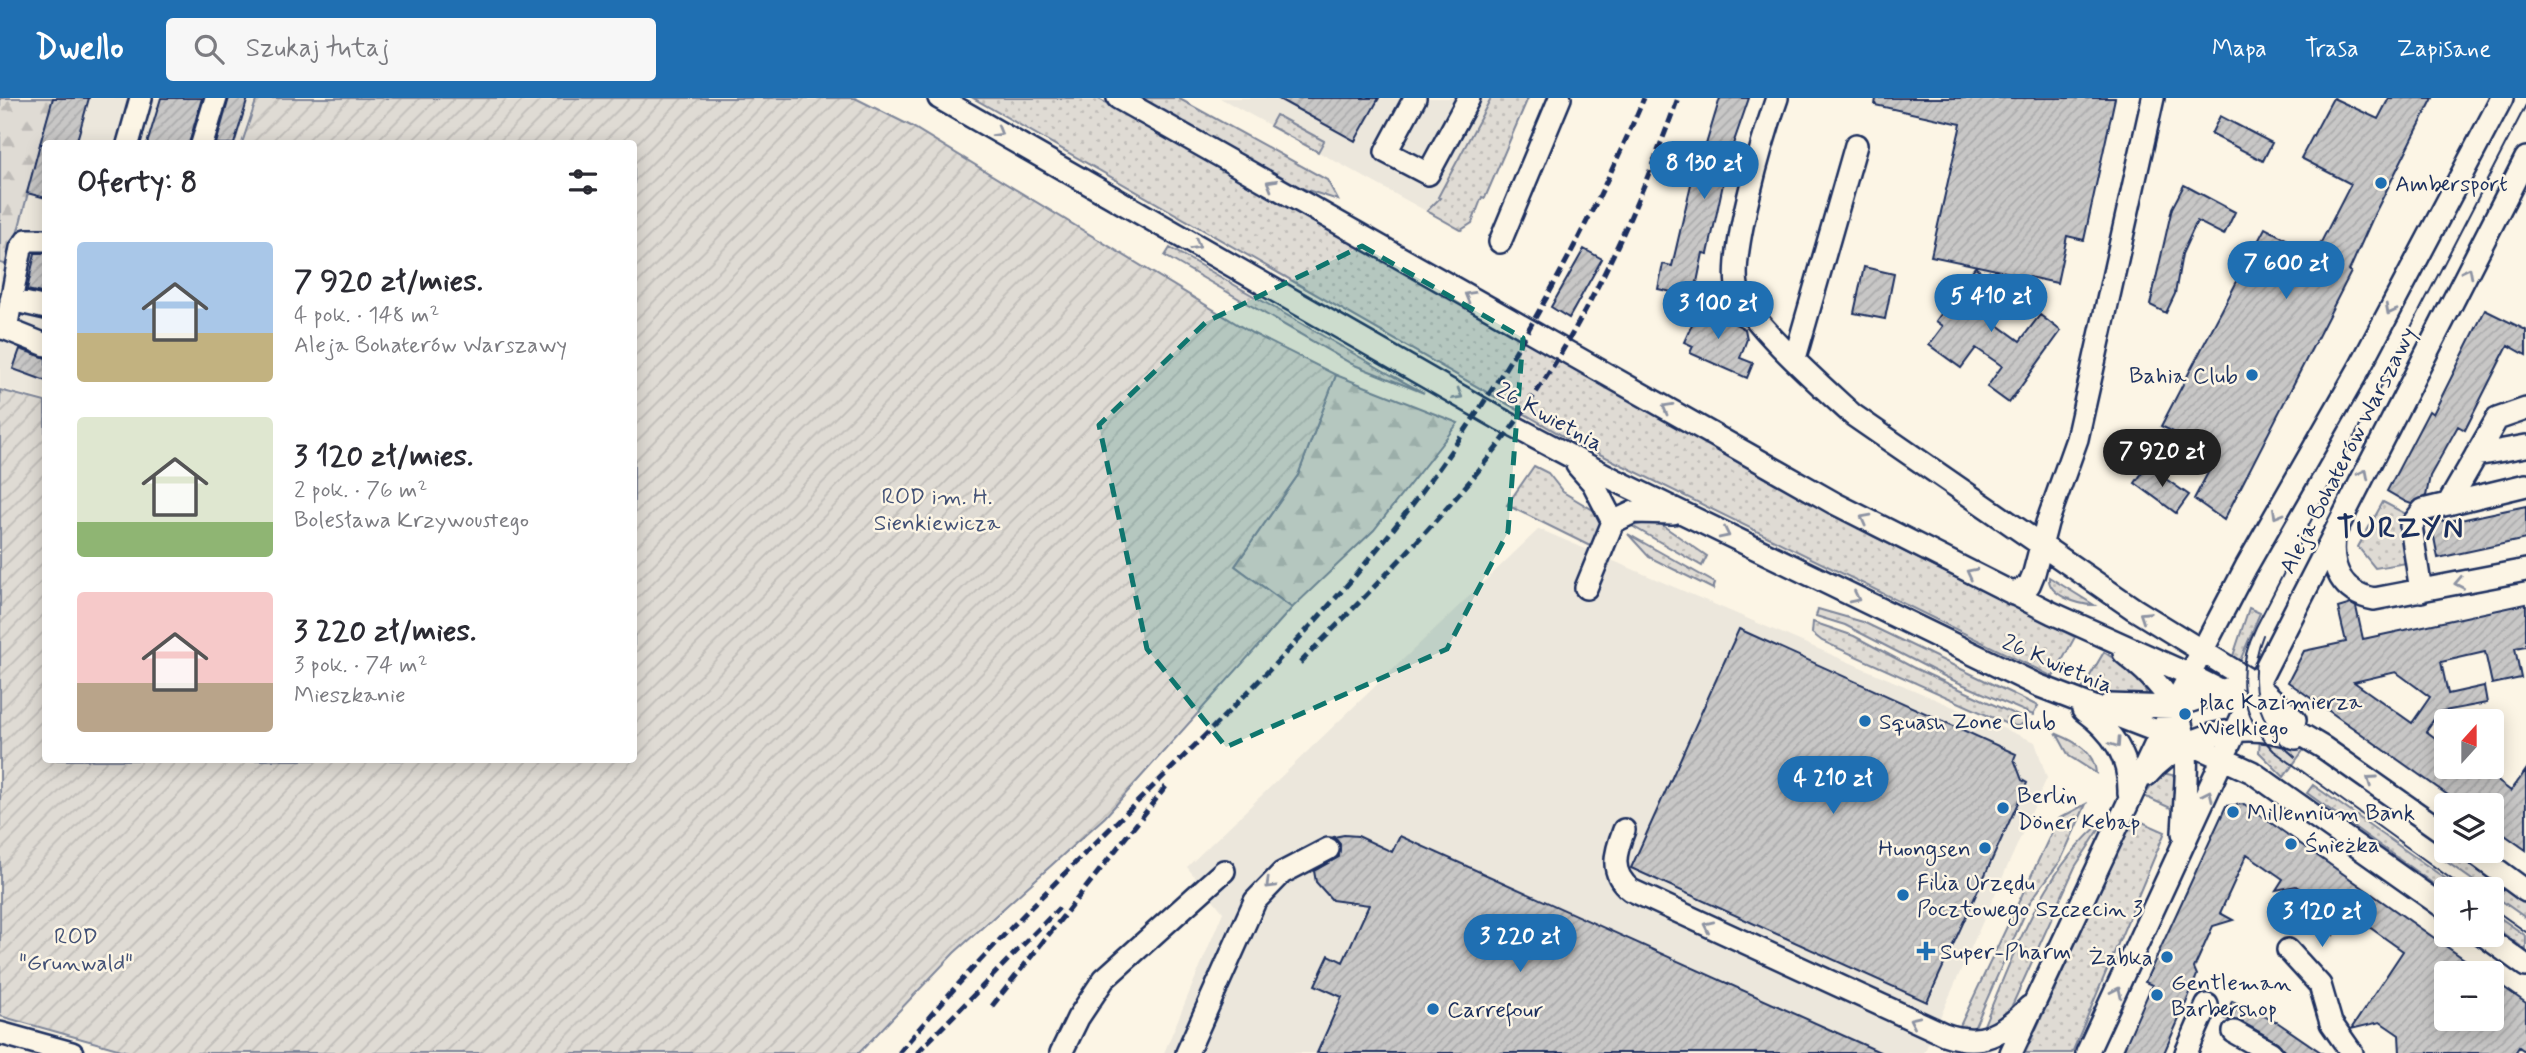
<!DOCTYPE html>
<html lang="pl">
<head>
<meta charset="utf-8">
<style>
  :root { --surface:#fff; --page:#f7f7f7; --text:#2b2b33; --muted:#7c7c81; --accent:#1f6fb2 }
  body { margin:0; font-family:Mynerve,sans-serif; background:var(--page); color:var(--text); height:100vh; display:flex; flex-direction:column; font-size:26px; white-space:nowrap }
  * { box-sizing:border-box; margin:0 }
  p { font-size:23px; color:var(--muted) }
  .icon { flex:none; width:38px; height:38px; fill:none; stroke:currentColor; stroke-width:2; stroke-linecap:round; stroke-linejoin:round }
  .map { position:relative; flex:1; overflow:hidden }
  .details { position:absolute; left:42px; top:42px; width:595px; height:623px; display:flex; flex-direction:column; background:var(--surface); border-radius:7px; box-shadow:0 4px 18px #0003 }
  .details>* { flex:none }
  .needle { width:46px; rotate:21deg }
  .fabs { position:absolute; left:2434px; top:611px; display:grid; gap:14px }
  .fabs a { display:grid; place-items:center; width:70px; height:70px; border-radius:7px; background:var(--surface); box-shadow:0 4px 18px #0003; font-size:35px }
  .price { position:absolute; translate:-50% -60px; padding:0 16px; border-radius:24px; background:var(--accent); color:#fff; font-size:23px; line-height:46px; filter:drop-shadow(0 2px 4px #0008) }
  .price::after { content:''; position:absolute; left:50%; top:42px; width:21px; height:16px; margin-left:-10px; background:inherit; clip-path:polygon(0 0,100% 0,50% 100%) }
  .price.on { background:#222; color:#fff }
  ul { padding:0; list-style:none }
  li { display:flex; align-items:center; gap:21px; height:175px; padding:0 35px }
  li span { display:grid; place-items:center; flex:none; width:196px; height:140px; border-radius:7px; color:#555 }
  li>.icon { margin-inline-start:auto }
  span .icon { width:84px; height:84px; fill:#fffc; stroke-width:1 }
  li b { font-size:30px }
  h2 { display:flex; justify-content:space-between; align-items:center; height:84px; padding:0 35px; font-size:30px }
  header { display:flex; align-items:center; gap:42px; box-sizing:border-box; height:98px; padding:0 35px; background:var(--accent); color:#fff }
  header strong { font-size:33px }
  nav { display:flex; gap:38px; margin-inline-start:auto; font-size:24px }
  .search { width:490px; height:63px; background:var(--page); display:flex; align-items:center; gap:18px; box-sizing:border-box; padding:0 24px; border-radius:7px; color:var(--muted); font-size:26px }
  .map>svg:first-child { display:block }
</style>
</head>
<body>
<header>
<strong>Dwello</strong>
<div class="search"><svg class="icon" aria-label="search" viewBox="0 0 24 24"><circle cx="10" cy="10" r="6"/><path d="M15 15l6 6"/></svg>Szukaj tutaj</div>
<nav><a>Mapa</a><a>Trasa</a><a>Zapisane</a></nav>
</header>
<div class="map">
<svg width="2526" height="955" viewBox="0 0 2526 955">
  <defs>
    <pattern id="grass-dots" width="8" height="8" patternUnits="userSpaceOnUse" patternTransform="scale(1.75)"><rect width="8" height="8" fill="#dfdbd4"/><path d="M2 2h.1M6 6h.1" fill="none" stroke="#bfbcb8" stroke-width="1.8" stroke-linecap="round"/></pattern>
    <pattern id="forest-firs" width="22" height="20" patternUnits="userSpaceOnUse" patternTransform="scale(1.75)"><rect width="22" height="20" fill="#dfdbd4"/><path d="M5 1l3.5 6h-7zM16 11l3.5 6h-7z" fill="#bfbcb8"/></pattern>
    <pattern id="garden-furrows" width="10" height="10" patternUnits="userSpaceOnUse" patternTransform="scale(1.75)"><rect width="10" height="10" fill="#dfdbd4"/><path d="M-1 1l2-2M0 10L10 0M9 11l2-2" fill="none" stroke="#bfbcb8"/></pattern>
    <pattern id="building-hatch" width="6" height="6" patternUnits="userSpaceOnUse" patternTransform="scale(1.75)"><rect width="6" height="6" fill="#c8c7c6"/><path d="M-1 1l2-2M0 6l6-6M5 7l2-2" fill="none" stroke="#ababac"/></pattern>
  </defs>
  <rect width="100%" height="100%" fill="#fcf5e5"/>
  <filter id="ink" filterUnits="userSpaceOnUse"><feTurbulence type="fractalNoise" baseFrequency=".0143" numOctaves="2"/><feDisplacementMap in="SourceGraphic" scale="14" xChannelSelector="R" yChannelSelector="G"/><feConvolveMatrix kernelMatrix="1 2 1 2 8 2 1 2 1" color-interpolation-filters="sRGB"/></filter>
  <g filter="url(#ink)">
    <path fill="#ece7dc" d="M 0,0 L 255,0 L 241,45 L 46,46 L 45,302 L 0,290 Z
      M 1220,0 L 1496,0 L 1443,101 L 1426,113 Z
      M 1539,431 L 2035,644 L 2047,680 L 1924,955 L 1164,955 L 1223,814 L 1187,769 Z"/>
    <path fill="url(#grass-dots)" stroke="#7d8599" stroke-width="2" d="M 973,0 L 1097,0 L 1873,438 L 2075,539 L 2053,579 L 1565,339 Z
      M 1139,0 L 1178,0 L 1327,82 L 1338,102 L 1298,89 Z
      M 1491,0 L 1528,0 L 1485,100 L 1482,99 L 1472,125 L 1461,132 L 1427,113 L 1440,100 L 1438,99 Z
      M 1276,17 L 1324,43 L 1318,54 L 1270,28 Z
      M 1170,150 L 1391,277 L 1424,295 L 1352,266 L 1165,158 Z
      M 1534,368 L 1548,375 L 1563,394 L 1598,415 L 1603,427 L 1594,450 L 1507,407 Z
      M 2383,404 L 2408,417 L 2407,465 L 2375,470 L 2358,449 Z
      M 1656,423 L 1707,458 L 1702,468 L 1632,428 Z
      M 1628,436 L 1715,485 L 1713,491 L 1649,459 Z
      M 2049,479 L 2094,507 C 2079,507 2047,497 2049,479 Z
      M 2249,510 L 2260,515 L 2240,563 L 2237,563 L 2233,558 Z
      M 1818,511 L 1863,524 L 2038,608 L 2033,617 L 1948,580 L 1845,527 L 1816,518 Z
      M 1813,524 L 1854,538 L 1912,569 L 2029,623 L 2018,628 L 2009,627 L 1822,543 L 1812,535 Z
      M 2104,554 C 2119,564 2144,580 2147,598 L 2103,600 L 2081,593 Z
      M 2057,636 C 2076,644 2094,653 2096,675 L 2069,658 Z
      M 2272,639 L 2305,650 L 2284,679 L 2259,654 L 2260,641 Z
      M 2162,675 L 2182,679 L 2175,712 L 2144,698 Z
      M 2313,687 L 2460,791 L 2446,791 L 2446,795 L 2307,695 Z
      M 2086,706 L 2061,762 L 2030,804 L 1972,935 L 1958,932 L 2058,721 Z
      M 2133,720 L 2165,734 L 2072,955 L 2025,955 Z
      M 2106,721 L 2075,769 L 2010,912 L 2005,920 L 1981,934 C 2013,859 2041,773 2106,721 Z
      M 2444,747 L 2446,752 L 2451,753 L 2526,805 L 2526,820 L 2492,796 L 2492,791 L 2485,791 L 2437,757 Z
      M 2492,814 L 2526,838 L 2526,852 L 2492,827 Z"/>
    <path fill="url(#forest-firs)" stroke="#7d8599" stroke-width="2" d="M 0,0 L 53,0 L 9,167 L 0,165 Z
      M 1336,277 L 1458,325 L 1374,432 L 1292,510 L 1235,468 L 1298,377 Z"/>
    <path fill="url(#garden-furrows)" stroke="#7d8599" stroke-width="2" d="M 257,0 L 855,0 L 911,28 L 1252,235 L 1336,277 L 1298,377 L 1235,468 L 1292,510 L 1105,719 L 954,855 L 859,955 L 132,955 L 0,918 L 0,292 L 45,304 L 46,662 L 634,662 L 634,46 L 242,45 Z"/>
    <path fill="url(#building-hatch)" stroke="#1b2f5e" stroke-width="2" fill-rule="evenodd" d="M 53,0 L 89,0 L 76,46 L 40,46 Z
      M 161,0 L 202,0 L 189,46 L 147,46 Z
      M 229,0 L 248,0 L 234,46 L 216,46 Z
      M 1277,0 L 1379,0 L 1355,43 Z
      M 1720,0 L 1749,0 L 1729,58 L 1708,156 L 1703,155 L 1694,199 L 1658,191 L 1663,166 L 1672,168 L 1692,82 L 1695,83 Z
      M 1876,0 L 2115,0 L 2084,142 L 2067,138 L 2057,185 L 1931,158 L 1961,26 L 1875,7 Z
      M 2333,0 L 2378,21 L 2389,0 L 2433,0 L 2375,115 L 2349,173 L 2351,174 L 2224,422 L 2194,401 L 2218,356 L 2161,328 L 2265,130 L 2315,156 L 2351,86 L 2301,60 Z
      M 2220,18 L 2272,45 L 2263,63 L 2211,36 Z
      M 40,46 L 46,47 L 46,100 L 27,95 Z
      M 2184,87 L 2235,114 L 2224,137 L 2197,123 L 2182,156 L 2175,196 L 2166,215 L 2150,207 L 2172,110 Z
      M 1584,151 L 1602,161 L 1569,220 L 1551,209 Z
      M 35,155 L 46,155 L 46,196 L 27,192 Z
      M 1864,169 L 1894,176 L 1885,221 L 1854,215 Z
      M 1975,169 L 2013,197 L 1994,224 L 2020,243 L 2040,217 L 2061,233 L 2009,305 L 1987,289 L 2002,268 L 1976,250 L 1961,270 L 1929,247 L 1943,228 L 1936,223 Z
      M 1702,204 L 1723,214 L 1721,218 L 1745,231 L 1747,241 L 1740,260 L 1753,265 L 1747,280 L 1690,255 L 1693,248 L 1684,244 Z
      M 2485,212 L 2526,232 L 2526,257 L 2508,247 L 2465,332 L 2458,328 L 2430,378 L 2426,398 L 2411,406 L 2406,404 L 2387,393 L 2429,313 L 2433,316 Z
      M 20,251 L 46,260 L 46,283 L 13,271 Z
      M 2147,368 L 2189,397 L 2176,415 L 2135,385 Z
      M 2526,408 L 2526,441 L 2438,460 L 2431,424 L 2465,421 Z
      M 2351,506 L 2356,509 L 2363,541 L 2526,506 L 2526,548 L 2515,550 L 2521,580 L 2492,586 L 2485,554 L 2441,564 L 2448,596 L 2484,588 L 2487,605 L 2439,614 L 2426,633 L 2446,648 L 2446,668 L 2483,668 L 2484,673 L 2511,693 L 2526,672 L 2526,752 L 2492,728 L 2492,707 L 2462,707 L 2288,584 L 2304,553 L 2346,544 L 2338,510 ZM 2396,574 L 2430,599 L 2412,625 L 2354,584 Z
      M 1739,531 L 2016,656 L 2014,661 L 2022,682 L 2027,685 L 1927,904 L 1631,770 Z
      M 2244,706 L 2484,875 L 2446,875 L 2446,920 L 2492,920 L 2492,881 L 2526,905 L 2526,954 L 2519,949 L 2515,955 L 2400,955 L 2399,937 L 2380,924 L 2351,931 L 2403,853 L 2348,814 L 2334,836 L 2332,814 L 2296,788 L 2276,792 L 2283,781 L 2247,756 L 2220,815 L 2233,822 L 2213,828 L 2194,870 L 2197,877 L 2186,905 L 2164,955 L 2122,955 L 2152,887 L 2145,884 L 2226,708 Z
      M 1344,737 L 1358,738 L 1392,754 L 1400,738 L 1882,955 L 1317,955 L 1342,899 L 1315,887 L 1329,857 L 1343,864 L 1369,807 L 1332,802 L 1316,784 L 1314,773 L 1339,759 L 1340,746 L 1334,739 Z
      M 2232,903 L 2277,924 L 2322,955 L 2287,955 L 2277,944 L 2240,923 L 2225,921 Z"/>
    <g fill="none" stroke-linecap="round" stroke-linejoin="round">
      <defs>
        <path id="minor" d="M 939,0 L 1500,321 L 1617,383 L 2037,587 L 2193,647 L 2252,674 L 2446,811
          M 1118,0 L 1834,405 L 2052,515 L 2190,577 L 2267,616 L 2324,650 L 2446,736
          M 1415,0 L 1386,54 L 1428,76 L 1469,0
          M 1777,0 C 1764,37 1728,158 1738,192 C 1748,224 1826,292 1853,317 L 2134,511 L 2257,587 L 2295,622
          M 128,46 L 141,0
          M 202,46 L 216,0
          M 1500,144 L 1560,0
          M 11,202 L 46,210
          M 0,230 L 6,231 L 21,150 L 27,142 L 46,142
          M 6,231 L 46,247
          M 1795,260 L 1856,47
          M 2476,357 L 2526,348
          M 1577,367 L 1593,385 L 1613,424
          M 2448,406 L 2497,321 L 2526,311
          M 2334,439 C 2330,470 2342,495 2374,501 L 2526,472
          M 1586,490 L 1613,424 L 1634,414 L 1673,415
          M 2421,493 L 2411,428 L 2423,412 L 2526,387
          M 2013,496 L 2029,487 L 2034,475 L 2047,425 L 2077,341 L 2153,0
          M 2124,555 C 2200,615 2187,650 2183,735
          M 2109,607 L 2173,609 L 2230,590
          M 2083,612 C 2113,634 2130,658 2129,696
          M 2147,677 C 2184,635 2242,622 2296,640
          M 1624,732 C 1615,755 1609,775 1631,792 L 1944,936 C 1981,949 2002,937 2029,909
          M 2470,752 L 2526,793
          M 2482,836 L 2526,868
          M 2288,852 L 2320,887 L 2331,925 L 2352,955
          M 2234,934 L 2271,955
          M 0,935 L 72,955
          M 1061,955 L 1078,920 L 1104,881 L 1224,773
          M 1187,955 L 1255,803 L 1282,775 L 1328,751
          M 2011,955 L 2173,609 L 2246,469 L 2359,271 L 2502,0
          M 2087,955 L 2254,593 L 2526,60
          M 2186,955 L 2207,907"/>
      </defs>
      <use href="#minor" stroke="#1b2f5e" stroke-width="26"/>
      <use href="#minor" stroke="#fcf5e5" stroke-width="21"/>
      <path stroke="#1b2f5e" stroke-width="2" d="M 2263,537 C 2245,583 2257,627 2295,659
        M 2465,791 L 2274,653 C 2239,618 2235,572 2256,529 L 2526,7
        M 2492,810 L 2526,834"/>
      <path stroke="#1b2f5e" stroke-width="5" stroke-dasharray="10 5" stroke-linecap="butt" d="M 1300,565 C 1373,490 1448,416 1510,332 C 1585,230 1635,117 1678,0
        M 992,908 L 1168,686
        M 899,955 C 1027,798 1189,664 1324,513 C 1461,362 1564,187 1644,0
        M 917,955 L 1059,810"/>
    </g>
    <defs><path id="oneway-chevron" d="M-2-3.5L2.5 0L-2 3.5" fill="none" stroke-width="1.6" stroke-linecap="round" stroke-linejoin="round" transform="scale(1.75)"/></defs>
    <g stroke="#8c92a2">
      <use href="#oneway-chevron" transform="translate(998 34) rotate(30)"/>
      <use href="#oneway-chevron" transform="translate(1271 86) rotate(-150)"/>
      <use href="#oneway-chevron" transform="translate(1196 147) rotate(30)"/>
      <use href="#oneway-chevron" transform="translate(2468 174) rotate(-63)"/>
      <use href="#oneway-chevron" transform="translate(1469 198) rotate(-150)"/>
      <use href="#oneway-chevron" transform="translate(2390 212) rotate(118)"/>
      <use href="#oneway-chevron" transform="translate(1458 297) rotate(30)"/>
      <use href="#oneway-chevron" transform="translate(1667 310) rotate(-151)"/>
      <use href="#oneway-chevron" transform="translate(2364 376) rotate(-63)"/>
      <use href="#oneway-chevron" transform="translate(2277 416) rotate(120)"/>
      <use href="#oneway-chevron" transform="translate(1865 421) rotate(-152)"/>
      <use href="#oneway-chevron" transform="translate(1725 436) rotate(26)"/>
      <use href="#oneway-chevron" transform="translate(1971 475) rotate(-153)"/>
      <use href="#oneway-chevron" transform="translate(2459 485) rotate(169)"/>
      <use href="#oneway-chevron" transform="translate(1855 500) rotate(26)"/>
      <use href="#oneway-chevron" transform="translate(2144 518) rotate(-147)"/>
      <use href="#oneway-chevron" transform="translate(2116 645) rotate(56)"/>
      <use href="#oneway-chevron" transform="translate(2371 682) rotate(-145)"/>
      <use href="#oneway-chevron" transform="translate(2208 697) rotate(-65)"/>
      <use href="#oneway-chevron" transform="translate(1270 786) rotate(136)"/>
      <use href="#oneway-chevron" transform="translate(1708 828) rotate(-155)"/>
      <use href="#oneway-chevron" transform="translate(2117 894) rotate(-64)"/>
      <use href="#oneway-chevron" transform="translate(1914 923) rotate(-155)"/>
    </g>
  </g>
  <path fill="#0f766e" fill-opacity="0.2" stroke="#0f766e" stroke-width="5" stroke-dasharray="14 9" stroke-linejoin="round" d="M 1362,148 L 1523,240 L 1508,434 L 1447,551 L 1226,649 L 1147,551 L 1099,327 L 1206,224 Z"/>
  <g fill="#1f6fb2" stroke="#fcf5e5" stroke-width="2.5">
    <circle cx="2381" cy="85" r="7"/>
    <circle cx="2252" cy="277" r="7"/>
    <circle cx="2185" cy="616" r="7"/>
    <circle cx="1865" cy="623" r="7"/>
    <circle cx="2003" cy="710" r="7"/>
    <circle cx="2233" cy="714" r="7"/>
    <circle cx="2291" cy="746" r="7"/>
    <circle cx="1985" cy="750" r="7"/>
    <circle cx="1903" cy="797" r="7"/>
    <path d="M1922.5 842.5h7v7h7v7h-7v7h-7v-7h-7v-7h7z"/>
    <circle cx="2167" cy="859" r="7"/>
    <circle cx="2157" cy="897" r="7"/>
    <circle cx="1433" cy="911" r="7"/>
  </g>
  <g text-anchor="middle" stroke-width="5" stroke-linejoin="round" paint-order="stroke">
    <g font-size="23" fill="#1b2f5e" stroke="#fcf5e5" text-anchor="start">
      <text x="2395" y="93">Ambersport</text>
      <text x="2238" y="285" text-anchor="end">Bahia Club</text>
      <text x="2199" y="611">plac Kazimierza<tspan x="2199" dy="26">Wielkiego</tspan></text>
      <text x="1879" y="631">Squash Zone Club</text>
      <text x="2017" y="705">Berlin<tspan x="2017" dy="26">Döner Kebap</tspan></text>
      <text x="2247" y="722">Millennium Bank</text>
      <text x="2305" y="754">Śnieżka</text>
      <text x="1971" y="758" text-anchor="end">Huongsen</text>
      <text x="1917" y="792">Filia Urzędu<tspan x="1917" dy="26">Pocztowego Szczecin 3</tspan></text>
      <text x="1940" y="861">Super-Pharm</text>
      <text x="2153" y="867" text-anchor="end">Żabka</text>
      <text x="2171" y="892">Gentleman<tspan x="2171" dy="26">Barbershop</tspan></text>
      <text x="1447" y="919">Carrefour</text>
    </g>
    <g font-size="23" fill="#1b2f5e" stroke="#fcf5e5">
      <text transform="translate(1550 318) rotate(29)" y="8">26 Kwietnia</text>
      <text transform="translate(2347 352) rotate(-63)" y="8">Aleja Bohaterów Warszawy</text>
      <text transform="translate(2058 565) rotate(23)" y="8">26 Kwietnia</text>
    </g>
    <g font-size="23" fill="#425176" stroke="#fcf5e5">
      <text x="937" y="406">ROD im. H.<tspan x="937" dy="26">Sienkiewicza</tspan></text>
      <text x="76" y="846">ROD<tspan x="76" dy="26">"Grunwald"</tspan></text>
    </g>
    <g font-size="30" font-weight="bold" letter-spacing="2" fill="#1b2f5e" stroke="#fcf5e5">
      <text x="2401" y="439">TURZYN</text>
    </g>
  </g>
</svg>
<div class="fabs">
<a><svg class="needle" viewBox="-14 -14 28 28"><path d="M0-13l5 13h-10z" fill="#e53935"/><path d="M0 13l5-13h-10z" fill="#7c7c81"/></svg></a>
<a><svg class="icon" aria-label="layers" viewBox="0 0 24 24"><path d="M12 4l9 5-9 5-9-5zM3 14l9 5 9-5"/></svg></a>
<a>+</a>
<a>−</a>
</div>
<b class="price" style="left:1704px;top:103px">8 130 zł</b>
<b class="price" style="left:2286px;top:203px">7 600 zł</b>
<b class="price" style="left:1991px;top:236px">5 410 zł</b>
<b class="price" style="left:1718px;top:243px">3 100 zł</b>
<b class="price on" style="left:2162px;top:391px">7 920 zł</b>
<b class="price" style="left:1833px;top:718px">4 210 zł</b>
<b class="price" style="left:2322px;top:851px">3 120 zł</b>
<b class="price" style="left:1520px;top:876px">3 220 zł</b>
<section class="details">
<h2>Oferty: 8<svg class="icon" aria-label="filters" viewBox="0 0 24 24"><path d="M4 7h16M4 17h16"/><circle cx="9" cy="7" r="2"/><circle cx="15" cy="17" r="2"/></svg></h2>
<ul>
<li><span style="background:linear-gradient(#a9c7e8 65%,#c2b280 0)"><svg class="icon" aria-label="home" viewBox="0 0 24 24"><path d="M3 11l9-7 9 7M6 9v11h12V9"/></svg></span><div><b>7 920 zł/mies.</b><p>4 pok. · 148 m²</p><p>Aleja Bohaterów Warszawy</p></div></li>
<li><span style="background:linear-gradient(#dfe7d0 75%,#8fb573 0)"><svg class="icon" aria-label="home" viewBox="0 0 24 24"><path d="M3 11l9-7 9 7M6 9v11h12V9"/></svg></span><div><b>3 120 zł/mies.</b><p>2 pok. · 76 m²</p><p>Bolesława Krzywoustego</p></div></li>
<li><span style="background:linear-gradient(#f6c9c9 65%,#b9a48a 0)"><svg class="icon" aria-label="home" viewBox="0 0 24 24"><path d="M3 11l9-7 9 7M6 9v11h12V9"/></svg></span><div><b>3 220 zł/mies.</b><p>3 pok. · 74 m²</p><p>Mieszkanie</p></div></li>
</ul>
</section>
</div>
</body>
</html>
